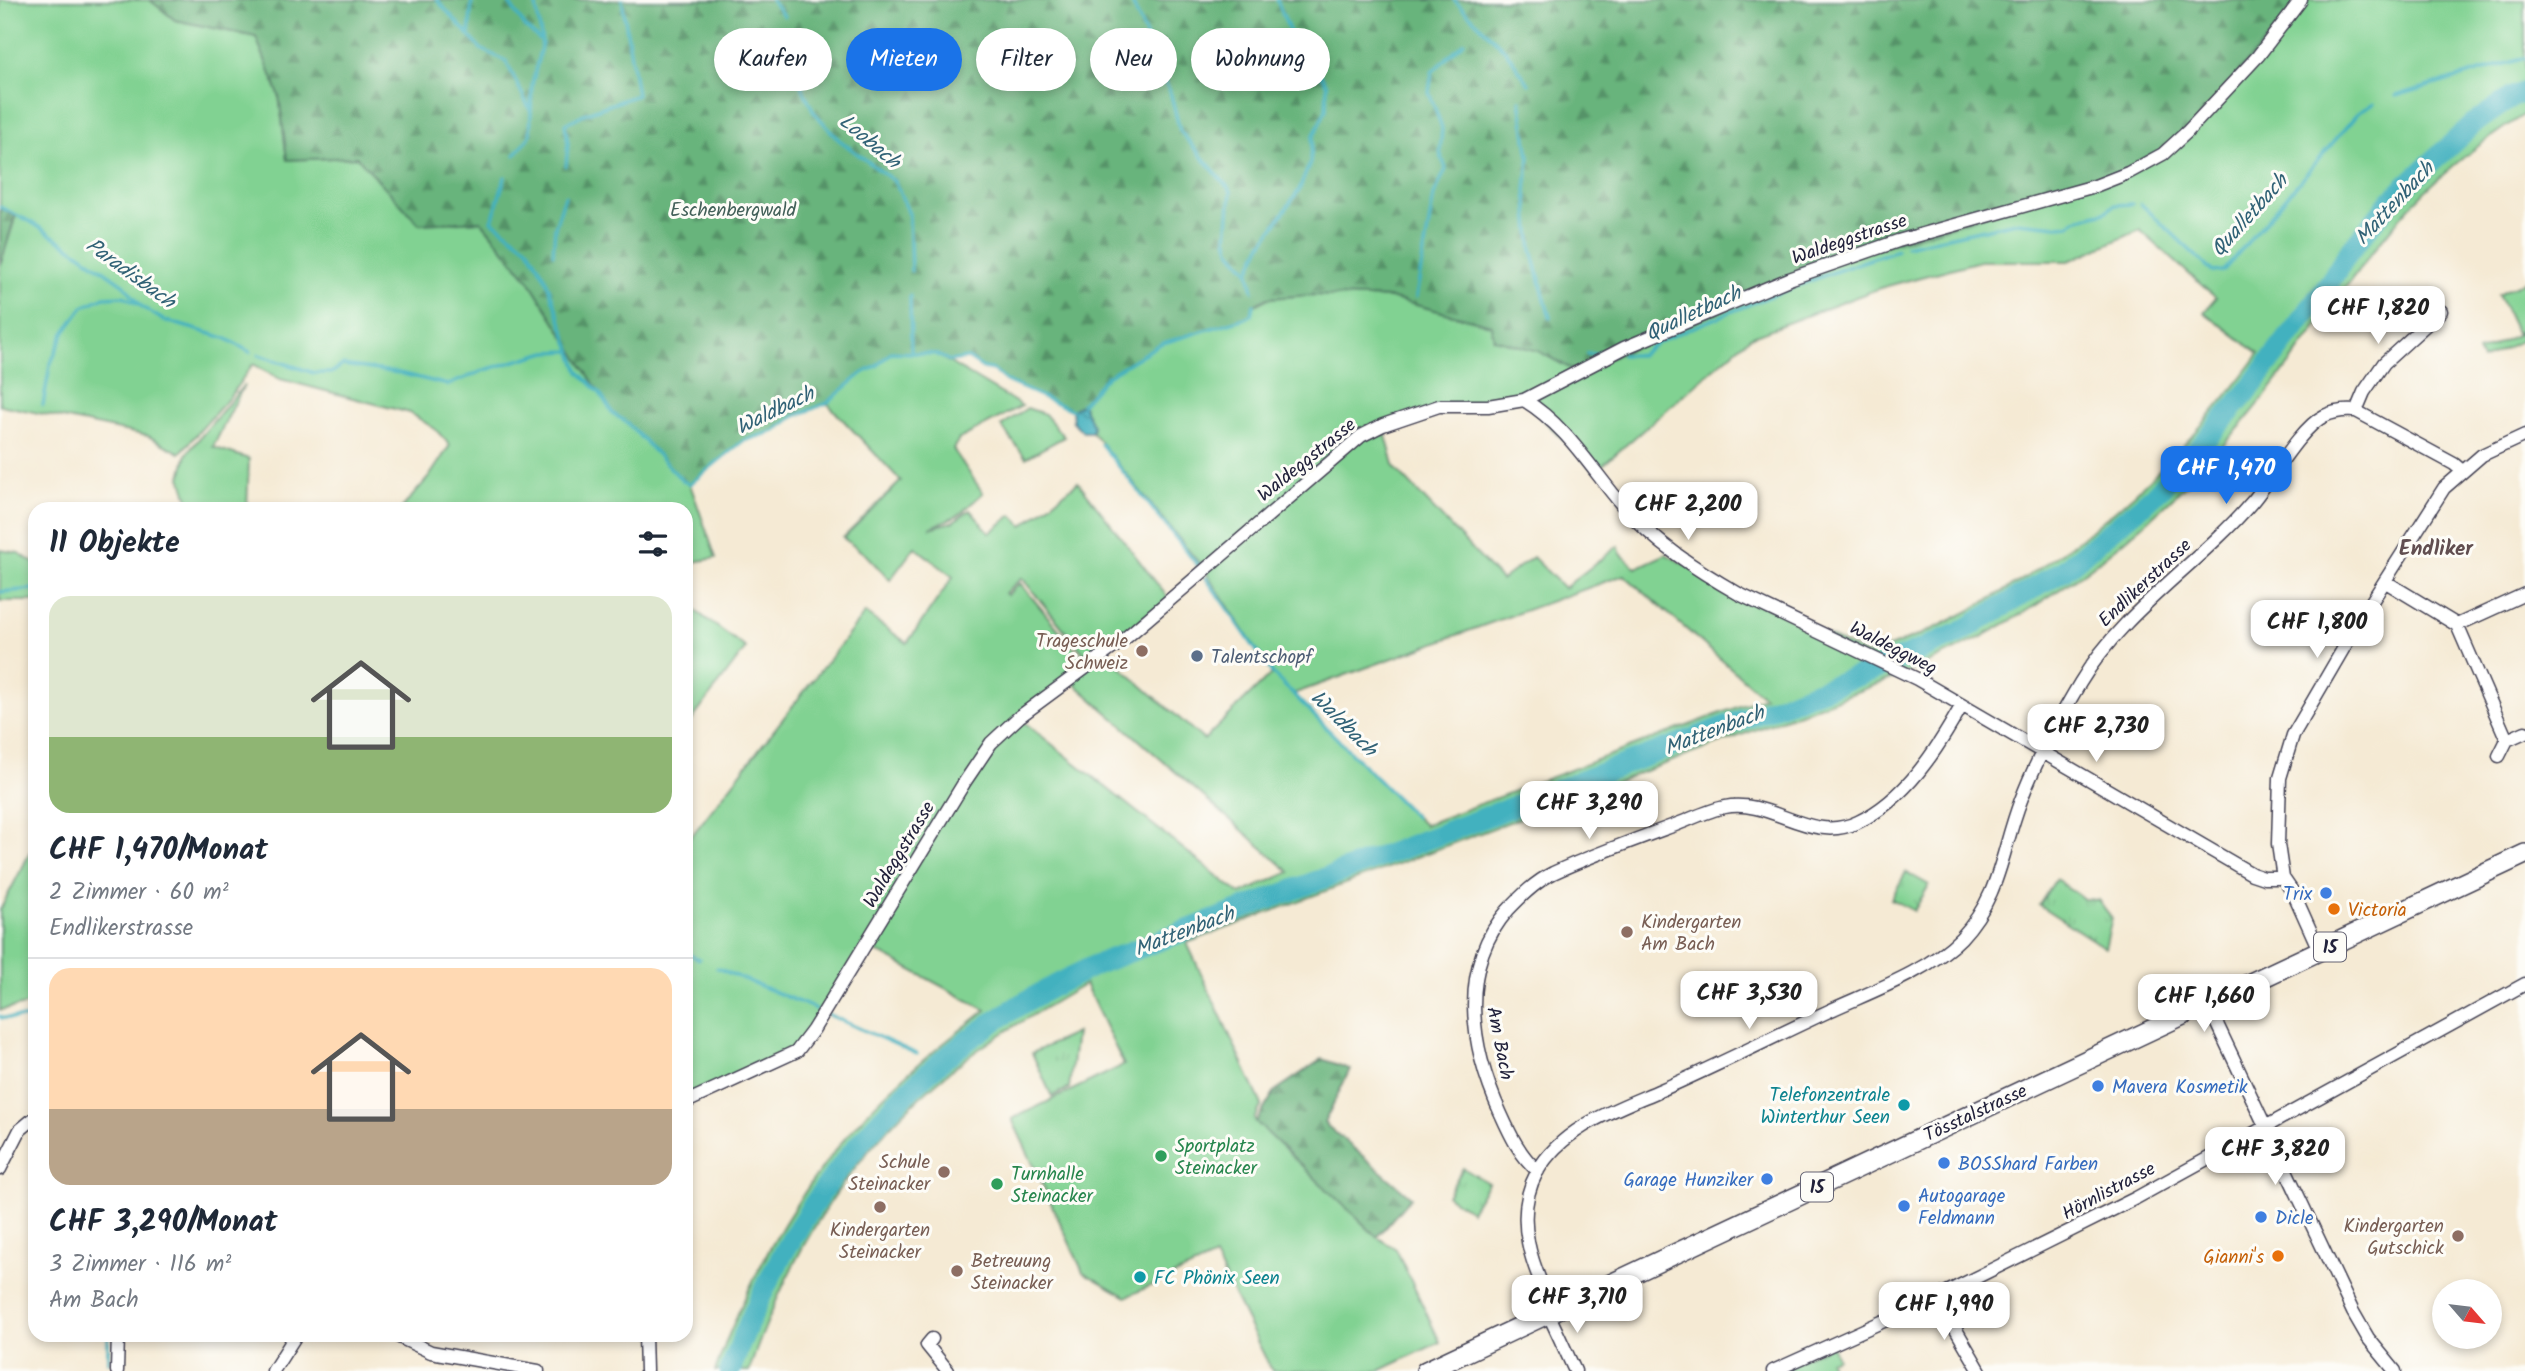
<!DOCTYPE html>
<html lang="de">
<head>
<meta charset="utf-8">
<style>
  :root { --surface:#fff; --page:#f2f2f3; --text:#1f2937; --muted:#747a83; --line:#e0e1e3; --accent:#1a73e8 }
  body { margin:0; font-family:Kalam,sans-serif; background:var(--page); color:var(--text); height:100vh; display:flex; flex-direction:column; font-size:26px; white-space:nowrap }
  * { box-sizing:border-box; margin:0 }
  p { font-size:23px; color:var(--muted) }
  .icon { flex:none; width:38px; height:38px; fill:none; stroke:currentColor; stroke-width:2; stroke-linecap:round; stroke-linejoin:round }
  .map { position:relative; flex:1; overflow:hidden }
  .side { position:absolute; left:28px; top:502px; width:665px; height:840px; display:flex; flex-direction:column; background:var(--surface); border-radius:21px; box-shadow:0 4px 10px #0003 }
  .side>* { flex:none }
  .top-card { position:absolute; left:714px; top:28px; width:665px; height:63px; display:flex; gap:14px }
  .needle { width:46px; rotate:118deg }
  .buttons { position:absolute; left:2432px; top:1279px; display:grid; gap:14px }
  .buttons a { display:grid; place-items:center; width:70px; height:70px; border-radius:50%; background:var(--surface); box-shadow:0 4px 10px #0003; font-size:35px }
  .price { position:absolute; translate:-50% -60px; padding:0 16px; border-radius:14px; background:#fff; color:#222; font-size:23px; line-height:46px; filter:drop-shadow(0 2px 4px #0008) }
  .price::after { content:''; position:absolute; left:50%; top:42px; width:21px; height:16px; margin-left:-10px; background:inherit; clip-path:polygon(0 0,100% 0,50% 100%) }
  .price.active { background:var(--accent); color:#fff }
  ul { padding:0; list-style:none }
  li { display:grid; align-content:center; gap:14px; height:371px; padding:0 21px }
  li+li { border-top:2px solid var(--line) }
  li span { display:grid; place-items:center; height:217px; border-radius:21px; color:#555 }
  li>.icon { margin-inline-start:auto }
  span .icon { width:126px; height:126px; fill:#fffc; stroke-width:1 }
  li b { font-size:30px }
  h2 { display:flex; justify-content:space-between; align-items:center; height:84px; padding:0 21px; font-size:30px }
  .tag { padding:0 24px; border-radius:32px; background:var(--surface); box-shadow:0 4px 10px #0003; font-size:24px; line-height:63px }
  .tag.active { background:var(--accent); color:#fff }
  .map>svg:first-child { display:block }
</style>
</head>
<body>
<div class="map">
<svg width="2525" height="1371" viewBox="0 0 2525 1371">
  <defs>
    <pattern id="forest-firs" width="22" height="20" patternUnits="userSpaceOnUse" patternTransform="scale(1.75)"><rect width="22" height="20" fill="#68b47c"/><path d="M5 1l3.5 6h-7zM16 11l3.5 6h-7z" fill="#559267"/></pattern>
    <pattern id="park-tufts" width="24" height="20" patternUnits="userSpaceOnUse" patternTransform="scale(1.75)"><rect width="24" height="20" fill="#81d292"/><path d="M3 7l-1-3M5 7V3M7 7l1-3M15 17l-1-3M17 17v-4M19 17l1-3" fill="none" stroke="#6fb47f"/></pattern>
    <pattern id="water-ripples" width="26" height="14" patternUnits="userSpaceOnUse" patternTransform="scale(1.75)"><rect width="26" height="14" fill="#43b1bf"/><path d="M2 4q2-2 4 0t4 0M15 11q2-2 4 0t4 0" fill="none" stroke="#38909c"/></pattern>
  </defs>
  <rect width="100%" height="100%" fill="#fdfcf7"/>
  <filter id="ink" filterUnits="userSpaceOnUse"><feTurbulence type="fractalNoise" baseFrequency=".0143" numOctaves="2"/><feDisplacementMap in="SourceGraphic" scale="14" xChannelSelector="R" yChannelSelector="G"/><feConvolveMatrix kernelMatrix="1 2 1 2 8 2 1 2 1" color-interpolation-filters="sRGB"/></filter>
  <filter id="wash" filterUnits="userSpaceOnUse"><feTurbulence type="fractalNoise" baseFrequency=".00686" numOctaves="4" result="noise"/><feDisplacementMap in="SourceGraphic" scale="28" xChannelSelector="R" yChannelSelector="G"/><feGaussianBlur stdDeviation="1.57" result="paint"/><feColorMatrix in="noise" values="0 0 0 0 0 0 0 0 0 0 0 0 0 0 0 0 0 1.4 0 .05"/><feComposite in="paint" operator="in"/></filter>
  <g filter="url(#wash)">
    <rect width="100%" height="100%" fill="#f5ead4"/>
    <path fill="#81d292" stroke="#527a66" stroke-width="2" fill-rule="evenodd" d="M 0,0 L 150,0 L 175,20 L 256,37 L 279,95 L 287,160 L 358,157 L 419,224 L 481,221 L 528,279 L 613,414 L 625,421 L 683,481 L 690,484 L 716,558 L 694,562 L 686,581 L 686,509 L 401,509 L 429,477 L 450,445 L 435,429 L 410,413 L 280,379 L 253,364 L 228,399 L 180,453 L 148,436 L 0,405 L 0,266 L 16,216 L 0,208 Z
      M 2301,0 L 2525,0 L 2525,114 C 2479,143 2435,177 2399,219 C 2344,283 2300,356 2245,421 C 2172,507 2085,581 1985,635 C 1959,649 1931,661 1904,674 L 1187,943 L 1262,1105 L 1254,1119 L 1377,1237 L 1396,1249 L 1440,1342 L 1379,1371 L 1272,1371 L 1215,1257 L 1126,1297 L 1083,1272 L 1012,1119 L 1124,1065 L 1085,984 C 1042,1010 995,1035 955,1067 C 853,1148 790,1249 749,1371 L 715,1371 C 747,1281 795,1195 858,1123 C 896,1080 941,1045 986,1010 L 865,945 L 797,1051 L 686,1102 L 686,843 L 865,613 L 907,643 L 953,577 L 915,547 L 890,580 L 866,555 L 843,538 L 901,481 L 827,403 L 863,373 L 877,366 L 891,352 L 935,354 L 1022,406 L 959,439 L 953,449 L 983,493 L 960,514 L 930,528 L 952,522 L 970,510 L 990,533 L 1012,515 L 1023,526 L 1078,482 L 1169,599 L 1089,660 L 1022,578 L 1005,593 L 1007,595 L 1020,583 L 1088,665 L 1106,654 L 1204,740 L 1272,673 L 1204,569 L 1092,432 L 1093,426 L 1082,404 L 1107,376 L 1160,344 L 1216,326 L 1268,298 L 1312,295 L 1390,298 L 1491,325 L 1494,339 L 1538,351 L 1577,372 ZM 2140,230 L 2216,298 L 2204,312 L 2259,354 C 2175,469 2066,566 1937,627 C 1915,638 1891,646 1868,655 L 1739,594 L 1666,554 L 1636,568 L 1621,554 L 1618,546 L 1564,588 L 1533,557 L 1501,580 L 1395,468 L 1383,425 L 1467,406 L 1524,400 L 1595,472 L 1750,337 L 1880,288 L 1980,261 L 2069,261 ZM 1624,575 L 1764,697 L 1424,825 L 1293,694 ZM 1069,679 L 1290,872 L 1240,894 L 1019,718 Z
      M 2525,281 L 2525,329 L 2516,333 L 2498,294 Z
      M 2525,331 L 2525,339 L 2482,360 L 2478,352 Z
      M 244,385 L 213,447 L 249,459 L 247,509 L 191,509 L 181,477 L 187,453 Z
      M 1027,408 L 1045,414 L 1064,437 L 1026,458 L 1001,426 Z
      M 0,550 L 19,553 L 35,564 L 35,601 L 0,601 Z
      M 686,604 L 746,648 L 686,728 Z
      M 35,843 L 35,1009 L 31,1004 L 0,1010 L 0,910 Z
      M 1832,1345 L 1837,1358 L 1829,1361 L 1832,1371 L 1773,1371 Z"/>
    <path fill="url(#forest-firs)" stroke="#456b5c" stroke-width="2" d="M 150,0 L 2301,0 L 2187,132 L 2139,168 L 1846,258 L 1577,372 L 1538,351 L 1494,339 L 1491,325 L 1390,298 L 1312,295 L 1268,298 L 1254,305 L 1252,314 L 1245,318 L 1160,344 L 1107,376 L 1082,404 L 1072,410 L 1006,381 L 993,370 L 983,368 L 968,358 L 950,361 L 935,354 L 891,352 L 877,366 L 863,373 L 827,403 L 793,417 L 775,431 L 743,441 L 690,484 L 683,481 L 625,421 L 613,414 L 528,279 L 481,221 L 419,224 L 357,157 L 287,160 L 279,95 L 256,37 L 175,20 Z
      M 0,208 L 15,216 L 0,266 Z
      M 1322,1059 L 1350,1069 L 1324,1123 L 1411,1197 L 1377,1237 L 1256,1122 L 1275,1091 Z"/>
    <path fill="url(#park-tufts)" stroke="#527a66" stroke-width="2" d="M 1906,872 L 1929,885 L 1914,911 L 1891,899 Z
      M 2056,879 L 2084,899 L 2098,900 L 2112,918 L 2105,948 L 2039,905 Z
      M 1076,1033 L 1069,1088 L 1052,1097 L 1032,1053 Z
      M 1463,1168 L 1488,1183 L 1471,1211 L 1447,1196 Z"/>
    <path fill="url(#water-ripples)" stroke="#326a7d" stroke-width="2" d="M 1082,404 L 1093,426 L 1092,432 L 1083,432 L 1073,422 L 1072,410 Z"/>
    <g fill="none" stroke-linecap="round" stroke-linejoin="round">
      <path stroke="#43b1bf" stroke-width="3.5" d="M 437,0 L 481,49 L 506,61 L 531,112 L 530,136 L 515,155
        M 507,0 L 526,28 L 541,41
        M 771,0 L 784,16
        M 1131,0 L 1171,95 L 1180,131 L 1231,191 L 1227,238 L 1230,250 L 1249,272
        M 1454,0 L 1505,50 L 1529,84
        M 469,36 L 472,0
        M 795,40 L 801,85 L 814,112 L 838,139 L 895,182 L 909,214 L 911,271
        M 2396,96 L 2525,58
        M 1520,100 L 1529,157 L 1526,191 L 1532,250 L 1550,318
        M 531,112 L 532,85 L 542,42 L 535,0
        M 566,166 L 568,143 L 565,124 L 584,114 L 637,95 L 622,0
        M 505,177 L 492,221 L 528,248 L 545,277 L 579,372 L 600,393 L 613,414 L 625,421 L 683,481 L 690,484 L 743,441 L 775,431 L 793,417 L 827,403 L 863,373 L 877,366 L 891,352 L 935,354 L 950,361 L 968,358 L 983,368 L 993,370 L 1006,381 L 1072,410
        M 2141,204 L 2213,272 L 2223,271 L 2359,112 L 2373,104
        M 0,207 L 31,222 L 76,251 L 124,285 L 142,307 L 163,320 L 225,338 L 250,352
        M 1906,246 L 2016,222 L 2058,226 L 2070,225 L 2075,220 L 2105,212 L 2115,205 L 2132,204
        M 553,254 L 555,227 L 565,196
        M 1253,291 L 1249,272 L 1260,247 L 1299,190 L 1310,163 L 1313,137 L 1326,110 L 1327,85 L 1310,58 L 1296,48 L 1277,0
        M 910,296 L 911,354
        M 1416,297 L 1434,195 L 1446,169 L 1440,152 L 1442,128 L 1429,92 L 1432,72 L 1464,42
        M 1587,354 L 1600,354
        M 259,355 L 314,373 L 331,373 L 343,365 L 399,373 L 448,385 L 485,370 L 522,359 L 547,352 L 570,351
        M 1622,355 L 1641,355 C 1657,339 1684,332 1704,323 C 1768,296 1832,272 1897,250
        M 1082,404 L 1107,376 L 1160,344 L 1245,318 L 1252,314 L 1254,305
        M 43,405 L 50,365 L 64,333 L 83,307 L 104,297 L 124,296 L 140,305
        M 1101,444 L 1198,566
        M 1206,578 L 1272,673 L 1415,817
        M 0,592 L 35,589
        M 1431,833 L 1436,837
        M 686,953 L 699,959
        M 717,968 L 816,1009
        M 827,1014 L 917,1054
        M 0,1016 L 2,1018 L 31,1018
        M 108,1362 L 108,1335"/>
      <path stroke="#43b1bf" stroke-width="21" d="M 730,1371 C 783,1222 880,1092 1015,1008 C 1041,992 1068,979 1095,965 L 1876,669 L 1959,633 L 2064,570 L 2153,496 L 2199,448 L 2249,390 L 2329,283 L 2348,253 L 2391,200 L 2473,124 L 2512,97 L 2525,92"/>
    </g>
  </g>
  <g filter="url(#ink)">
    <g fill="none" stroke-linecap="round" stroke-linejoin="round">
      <defs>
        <path id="street" d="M 1524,400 C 1567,426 1591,469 1623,506 C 1655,543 1697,570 1739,594 L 1917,679 L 2252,874 L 2264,878 L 2283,878
          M 2356,411 L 2364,392 L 2384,363 L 2441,311
          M 2386,582 L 2457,625 L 2507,740 L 2499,756
          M 2457,625 L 2525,594
          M 2507,740 L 2525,732
          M 2320,952 L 2294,894 L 2283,878 L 2278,844 L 2280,778 L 2293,735 L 2360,620 L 2444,488 L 2482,455 L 2525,435
          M 2208,1005 L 2353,1312 L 2368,1338 L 2395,1371
          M 686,1102 L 797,1051 L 813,1030 L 964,783 L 991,743 L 1019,717 L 1122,641 L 1361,436 L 1383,425 L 1439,406 L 1488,406 L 1524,400 L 1624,348 L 1789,279 L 1898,241 L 2095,186 L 2128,173 L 2163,154 L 2187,132 L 2258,56 L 2301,0
          M 0,1169 L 20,1130 L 32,1120
          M 1538,1171 C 1520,1156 1510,1134 1501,1114 C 1471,1049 1457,968 1508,910 C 1521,896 1535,882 1553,873 C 1592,855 1634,840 1675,825 C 1691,819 1709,810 1725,807 C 1772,798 1810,845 1858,822 C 1906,799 1937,750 1962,705
          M 1937,1297 L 1980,1371
          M 1553,1310 C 1533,1268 1512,1218 1537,1172 C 1562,1127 1617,1109 1661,1090 C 1718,1065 1773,1037 1829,1011 C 1870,992 1929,971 1961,938 C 2001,895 2001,852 2021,800 C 2036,760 2058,720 2080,683 C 2123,610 2198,565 2252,502 C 2271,480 2300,428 2324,416 C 2334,411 2345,410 2356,411 L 2454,464 L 2461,470
          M 1548,1313 L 1575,1371
          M 395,1335 L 431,1352 L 538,1371
          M 645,1335 L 646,1371
          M 932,1339 L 927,1345 L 948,1371
          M 117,1371 L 118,1335
          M 273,1371 L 296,1335
          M 1773,1371 L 1937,1297 L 2136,1198 L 2525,984"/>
        <path id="primary" d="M 1426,1371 L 2525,854"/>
      </defs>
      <use href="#street" stroke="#424052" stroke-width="15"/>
      <use href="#primary" stroke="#424052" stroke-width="22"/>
      <use href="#street" stroke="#fff" stroke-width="12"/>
      <use href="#primary" stroke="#fff" stroke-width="19"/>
    </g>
  </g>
  <g fill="#8d6e63" stroke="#fdfcf7" stroke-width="2.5">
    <circle cx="1142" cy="651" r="7"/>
    <circle cx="1627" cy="932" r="7"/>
    <circle cx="944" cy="1172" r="7"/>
    <circle cx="880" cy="1207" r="7"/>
    <circle cx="2458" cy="1236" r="7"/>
    <circle cx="957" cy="1271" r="7"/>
  </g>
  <circle fill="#5c6f8a" stroke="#fdfcf7" stroke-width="2.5" cx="1197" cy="656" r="7"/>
  <g fill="#3f7fe0" stroke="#fdfcf7" stroke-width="2.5">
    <circle cx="2326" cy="893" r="7"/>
    <circle cx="2098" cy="1086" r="7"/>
    <circle cx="1944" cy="1163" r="7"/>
    <circle cx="1767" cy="1179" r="7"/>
    <circle cx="1904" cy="1206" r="7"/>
    <circle cx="2261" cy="1217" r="7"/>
  </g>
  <g fill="#e8710a" stroke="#fdfcf7" stroke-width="2.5">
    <circle cx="2334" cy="909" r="7"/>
    <circle cx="2278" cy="1256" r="7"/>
  </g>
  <g fill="#0f9aa8" stroke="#fdfcf7" stroke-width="2.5">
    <circle cx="1904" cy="1105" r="7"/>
    <circle cx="1140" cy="1277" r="7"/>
  </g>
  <g fill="#2e9e5b" stroke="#fdfcf7" stroke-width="2.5">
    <circle cx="1161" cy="1156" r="7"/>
    <circle cx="997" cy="1184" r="7"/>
  </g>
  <g text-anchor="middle" stroke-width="6" stroke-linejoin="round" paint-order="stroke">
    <g fill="#fdfcf7" stroke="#646373" stroke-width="2">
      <rect x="2314" y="932.5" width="32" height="29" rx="5"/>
      <rect x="1801" y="1172.5" width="32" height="29" rx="5"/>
    </g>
    <g font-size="18" font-weight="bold" fill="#22223b">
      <text x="2330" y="953">15</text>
      <text x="1817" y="1193">15</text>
    </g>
    <g font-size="19" fill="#436059" stroke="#fdfcf7">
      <text x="733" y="216">Eschenbergwald</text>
    </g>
    <g font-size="19" fill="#22223b" stroke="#fdfcf7">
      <text transform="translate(1849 238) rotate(-19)" y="7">Waldeggstrasse</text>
      <text transform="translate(1306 459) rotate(-39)" y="7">Waldeggstrasse</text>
      <text transform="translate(2144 582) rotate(-43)" y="7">Endlikerstrasse</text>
      <text transform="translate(1894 647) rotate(27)" y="7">Waldeggweg</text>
      <text transform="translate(898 854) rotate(-59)" y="7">Waldeggstrasse</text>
      <text transform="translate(1501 1043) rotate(79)" y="7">Am Bach</text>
      <text transform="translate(1975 1112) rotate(-25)" y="7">Tösstalstrasse</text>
      <text transform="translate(2108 1190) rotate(-28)" y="7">Hörnlistrasse</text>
    </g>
    <g font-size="19" fill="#785e54" stroke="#fdfcf7" text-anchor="end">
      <text x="1128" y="647">Trageschule<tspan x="1128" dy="22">Schweiz</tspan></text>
      <text x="1641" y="928" text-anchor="start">Kindergarten<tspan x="1641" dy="22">Am Bach</tspan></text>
      <text x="930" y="1168">Schule<tspan x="930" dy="22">Steinacker</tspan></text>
      <text x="2444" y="1232">Kindergarten<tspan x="2444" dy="22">Gutschick</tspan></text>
      <text x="880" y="1236" text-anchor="middle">Kindergarten<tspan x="880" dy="22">Steinacker</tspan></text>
      <text x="971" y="1267" text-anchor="start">Betreuung<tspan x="971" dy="22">Steinacker</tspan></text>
    </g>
    <g font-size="19" fill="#4e5e75" stroke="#fdfcf7" text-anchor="start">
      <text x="1211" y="663">Talentschopf</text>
    </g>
    <g font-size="19" fill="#366cbe" stroke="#fdfcf7" text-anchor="start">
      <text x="2312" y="900" text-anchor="end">Trix</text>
      <text x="2112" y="1093">Mavera Kosmetik</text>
      <text x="1958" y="1170">BOSShard Farben</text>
      <text x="1753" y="1186" text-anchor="end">Garage Hunziker</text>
      <text x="1918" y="1202">Autogarage<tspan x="1918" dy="22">Feldmann</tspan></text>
      <text x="2275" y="1224">Dicle</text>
    </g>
    <g font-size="19" fill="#c56008" stroke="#fdfcf7" text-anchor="start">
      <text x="2348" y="916">Victoria</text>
      <text x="2264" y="1263" text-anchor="end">Gianni's</text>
    </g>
    <g font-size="19" fill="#0d838f" stroke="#fdfcf7" text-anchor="end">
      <text x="1890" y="1101">Telefonzentrale<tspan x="1890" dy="22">Winterthur Seen</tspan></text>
      <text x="1154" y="1284" text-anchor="start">FC Phönix Seen</text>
    </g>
    <g font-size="19" fill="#27864d" stroke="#fdfcf7" text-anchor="start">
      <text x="1175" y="1152">Sportplatz<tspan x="1175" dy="22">Steinacker</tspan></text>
      <text x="1011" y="1180">Turnhalle<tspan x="1011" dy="22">Steinacker</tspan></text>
    </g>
    <g font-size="21" font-style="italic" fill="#316276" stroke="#fdfcf7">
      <text transform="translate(870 141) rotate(40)" y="7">Loobach</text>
      <text transform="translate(2394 203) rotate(-47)" y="7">Mattenbach</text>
      <text transform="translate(2249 215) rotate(-48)" y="7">Qualletbach</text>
      <text transform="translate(131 273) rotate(36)" y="7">Paradisbach</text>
      <text transform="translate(1693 313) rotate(-25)" y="7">Qualletbach</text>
      <text transform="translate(775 410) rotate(-26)" y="7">Waldbach</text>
      <text transform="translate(1344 723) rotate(45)" y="7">Waldbach</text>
      <text transform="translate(1714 730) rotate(-21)" y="7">Mattenbach</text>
      <text transform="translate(1184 931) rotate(-21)" y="7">Mattenbach</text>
    </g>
    <g font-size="21" font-weight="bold" fill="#614e50" stroke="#fdfcf7">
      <text x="2436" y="555">Endliker</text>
    </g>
  </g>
</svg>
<div class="buttons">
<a><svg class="needle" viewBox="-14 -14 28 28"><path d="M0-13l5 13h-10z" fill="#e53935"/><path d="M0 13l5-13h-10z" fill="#747a83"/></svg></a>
</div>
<b class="price" style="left:2378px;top:346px">CHF 1,820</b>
<b class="price active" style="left:2226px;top:506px">CHF 1,470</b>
<b class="price" style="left:1688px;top:542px">CHF 2,200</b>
<b class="price" style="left:2317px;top:660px">CHF 1,800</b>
<b class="price" style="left:2096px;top:764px">CHF 2,730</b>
<b class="price" style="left:1589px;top:841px">CHF 3,290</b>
<b class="price" style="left:1749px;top:1031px">CHF 3,530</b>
<b class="price" style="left:2204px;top:1034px">CHF 1,660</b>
<b class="price" style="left:2275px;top:1187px">CHF 3,820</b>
<b class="price" style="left:1577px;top:1335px">CHF 3,710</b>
<b class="price" style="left:1944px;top:1342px">CHF 1,990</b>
<div class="top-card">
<a class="tag">Kaufen</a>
<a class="tag active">Mieten</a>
<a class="tag">Filter</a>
<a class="tag">Neu</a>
<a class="tag">Wohnung</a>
</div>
<section class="side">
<h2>11 Objekte<svg class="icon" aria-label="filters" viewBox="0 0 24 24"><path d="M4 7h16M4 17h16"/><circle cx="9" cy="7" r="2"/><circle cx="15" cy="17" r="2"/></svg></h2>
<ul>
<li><span style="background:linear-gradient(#dfe7d0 65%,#8fb573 0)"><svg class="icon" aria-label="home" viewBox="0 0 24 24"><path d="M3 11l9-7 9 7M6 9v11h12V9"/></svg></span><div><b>CHF 1,470/Monat</b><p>2 Zimmer · 60 m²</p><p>Endlikerstrasse</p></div></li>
<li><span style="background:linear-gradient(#ffd9b3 65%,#b9a48a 0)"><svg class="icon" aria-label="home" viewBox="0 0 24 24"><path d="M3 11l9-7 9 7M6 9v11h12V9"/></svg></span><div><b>CHF 3,290/Monat</b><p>3 Zimmer · 116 m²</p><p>Am Bach</p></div></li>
</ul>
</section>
</div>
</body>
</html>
